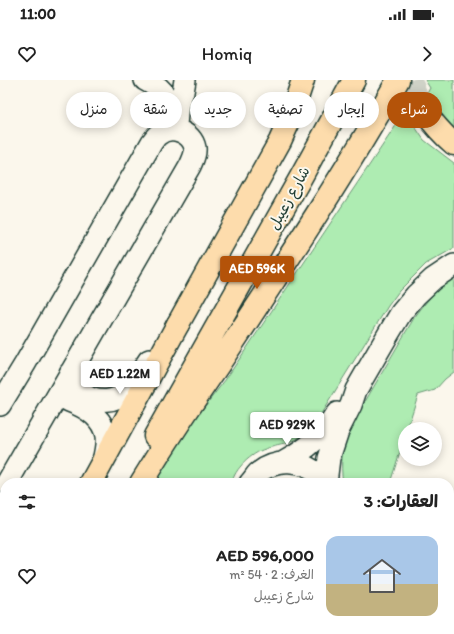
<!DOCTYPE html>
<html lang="ar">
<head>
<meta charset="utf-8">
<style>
  :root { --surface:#fff; --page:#f6f6f6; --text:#222; --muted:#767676; --line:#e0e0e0; --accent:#b45309 }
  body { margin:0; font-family:Itim,"Playpen Sans Arabic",sans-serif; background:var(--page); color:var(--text); direction:rtl; height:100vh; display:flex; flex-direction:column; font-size:15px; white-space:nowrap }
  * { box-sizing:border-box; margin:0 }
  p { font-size:13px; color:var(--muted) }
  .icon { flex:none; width:22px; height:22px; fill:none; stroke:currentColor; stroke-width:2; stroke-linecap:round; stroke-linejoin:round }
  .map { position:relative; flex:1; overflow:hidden; direction:ltr }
  .drawer { position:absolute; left:0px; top:398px; width:454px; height:156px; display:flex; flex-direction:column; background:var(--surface); border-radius:16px 16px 0 0; box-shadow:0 2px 10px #0003; direction:rtl }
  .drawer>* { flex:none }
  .hud { position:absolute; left:12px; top:12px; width:430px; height:36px; direction:rtl; display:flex; gap:8px }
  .fabs { position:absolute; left:398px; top:342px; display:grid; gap:8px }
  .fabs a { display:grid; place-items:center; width:44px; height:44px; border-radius:50%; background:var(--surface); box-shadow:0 2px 10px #0003; font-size:20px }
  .price { position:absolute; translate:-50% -34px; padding:0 9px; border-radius:4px; background:#fff; color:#222; font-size:13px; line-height:26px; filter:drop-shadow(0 1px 2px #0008) }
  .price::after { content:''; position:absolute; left:50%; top:24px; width:12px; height:9px; margin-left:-6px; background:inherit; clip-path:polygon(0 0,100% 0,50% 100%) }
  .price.active { background:var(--accent); color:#fff }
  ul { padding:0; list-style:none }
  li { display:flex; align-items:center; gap:12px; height:100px; padding:0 16px }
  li+li { border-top:1px solid var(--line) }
  li span { display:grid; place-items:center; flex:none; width:112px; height:80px; border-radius:12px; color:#555 }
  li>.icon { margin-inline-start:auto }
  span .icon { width:48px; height:48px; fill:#fffc; stroke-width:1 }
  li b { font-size:17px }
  h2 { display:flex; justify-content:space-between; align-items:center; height:48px; padding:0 16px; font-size:17px }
  .tag { padding:0 14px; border-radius:18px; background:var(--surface); box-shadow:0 2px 10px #0003; font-size:14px; line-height:36px }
  .tag.active { background:var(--accent); color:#fff }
  .status { display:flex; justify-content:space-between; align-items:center; height:28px; padding:0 20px; background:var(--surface); direction:ltr }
  .status svg { height:11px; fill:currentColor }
  header { display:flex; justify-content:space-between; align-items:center; height:52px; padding:0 16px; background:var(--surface); font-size:18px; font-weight:600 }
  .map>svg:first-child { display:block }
</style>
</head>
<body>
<div class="status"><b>11:00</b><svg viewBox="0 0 49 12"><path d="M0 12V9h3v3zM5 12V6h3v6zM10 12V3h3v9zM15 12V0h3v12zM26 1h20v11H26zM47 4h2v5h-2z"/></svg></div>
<header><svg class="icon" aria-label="forward" viewBox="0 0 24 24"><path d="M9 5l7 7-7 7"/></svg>Homiq<svg class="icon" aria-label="heart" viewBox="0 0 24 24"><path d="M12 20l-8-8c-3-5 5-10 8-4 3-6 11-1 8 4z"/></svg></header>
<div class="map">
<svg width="454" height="554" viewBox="0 0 454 554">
  <rect width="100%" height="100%" fill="#fbf7ec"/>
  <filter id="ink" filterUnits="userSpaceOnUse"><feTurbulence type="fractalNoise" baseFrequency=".025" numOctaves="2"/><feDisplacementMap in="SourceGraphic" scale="8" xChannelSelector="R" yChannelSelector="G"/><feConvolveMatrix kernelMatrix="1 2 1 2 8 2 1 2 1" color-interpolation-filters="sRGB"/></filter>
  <g filter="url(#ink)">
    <path fill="#aeecb2" stroke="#669473" d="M 425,0 L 454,0 L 454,51 L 439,36 L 425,17 L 430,8 Z
      M 405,32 L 424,60 L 454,83 L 454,168 L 426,184 L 399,211 L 388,226 L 319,337 C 313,345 306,353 297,359 C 287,365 276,365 265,369 C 252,373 234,389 232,403 L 155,403 L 180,358 L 226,299 Z
      M 454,199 L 454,292 L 445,299 L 435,310 L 418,315 L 407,349 L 405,349 L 405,356 L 390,403 L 343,403 C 340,383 342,368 349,349 L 414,238 C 425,223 437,207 454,199 Z
      M 75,549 L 196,549 L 194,554 L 73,554 Z
      M 237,549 L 363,549 L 361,554 L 234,554 Z"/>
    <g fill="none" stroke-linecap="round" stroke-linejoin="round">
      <path stroke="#cfd2c7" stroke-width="22" stroke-dasharray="22 11" stroke-linecap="butt" d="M 411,0 L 417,16 L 424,31"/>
      <defs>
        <path id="minor" d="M 145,0 C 150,3 154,5 159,8 C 171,18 167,37 166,50
          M 176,45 L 178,24 L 183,12 L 185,0
          M 70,293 C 74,301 77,309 84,314 C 97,324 116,322 127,311 C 136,302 142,290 149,280
          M 69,321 C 85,327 103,337 106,356 C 107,364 105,373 103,381
          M 0,325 L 25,284 L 152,62 C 154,60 156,56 158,55 C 171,44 192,52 195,68 C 196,75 192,81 190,86 L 7,403
          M 284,382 C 307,369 323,356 337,333
          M 250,403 C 253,400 255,396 258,393 C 275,379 302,379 318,395 C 320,397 322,401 324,403
          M 326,403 L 329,378 L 338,351 L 351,325 L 356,310 L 389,253 L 401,233 L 416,215 L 433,199 L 454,185
          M 449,536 L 454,539
          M 410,549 L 414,554
          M 207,554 L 209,549
          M 223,554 L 226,549
          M 375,554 L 375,549
          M 392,554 L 397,549"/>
        <path id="major" d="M 155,356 L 301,97 L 354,0
          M 91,403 L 178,244
          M 141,403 C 166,362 192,323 219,284 C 281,190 343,97 398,0
          M 0,553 L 5,547
          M 48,554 L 50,549"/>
        <path id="highway" d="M 424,31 C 433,43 442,54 454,64
          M 178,244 L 280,61 L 290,39 L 303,0"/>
      </defs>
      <use href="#minor" stroke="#1f3d34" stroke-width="24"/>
      <use href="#major" stroke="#1f3d34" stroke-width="25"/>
      <use href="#highway" stroke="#1f3d34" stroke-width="25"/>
      <use href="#minor" stroke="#fbf7ec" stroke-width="21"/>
      <use href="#major" stroke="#fddcac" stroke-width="22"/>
      <use href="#highway" stroke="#fddcac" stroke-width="22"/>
    </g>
  </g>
  <g text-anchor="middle" stroke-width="4" stroke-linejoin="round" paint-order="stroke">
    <g font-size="15" fill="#1f3d34" stroke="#fbf7ec">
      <text transform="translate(289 118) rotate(-61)" y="5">شارع زعيبل</text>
    </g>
  </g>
</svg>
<div class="fabs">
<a><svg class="icon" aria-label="layers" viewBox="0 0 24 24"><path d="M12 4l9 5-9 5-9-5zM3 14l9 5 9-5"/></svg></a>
</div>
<b class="price active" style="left:257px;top:210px">AED 596K</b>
<b class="price" style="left:120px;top:315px">AED 1.22M</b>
<b class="price" style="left:287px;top:366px">AED 929K</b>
<div class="hud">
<a class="tag active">شراء</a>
<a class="tag">إيجار</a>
<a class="tag">تصفية</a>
<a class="tag">جديد</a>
<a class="tag">شقة</a>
<a class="tag">منزل</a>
</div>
<section class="drawer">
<h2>العقارات: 3<svg class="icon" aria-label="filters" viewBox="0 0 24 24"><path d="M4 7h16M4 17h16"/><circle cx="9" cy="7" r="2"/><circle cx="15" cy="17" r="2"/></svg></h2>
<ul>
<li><span style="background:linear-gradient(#a9c7e8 60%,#c2b280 0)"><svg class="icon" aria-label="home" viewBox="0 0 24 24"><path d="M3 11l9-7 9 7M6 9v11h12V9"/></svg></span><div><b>AED 596,000</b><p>الغرف: 2 · 54 m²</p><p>شارع زعيبل</p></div><svg class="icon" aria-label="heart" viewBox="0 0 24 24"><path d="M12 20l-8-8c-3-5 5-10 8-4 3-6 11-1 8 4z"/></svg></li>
</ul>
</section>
</div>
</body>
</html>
